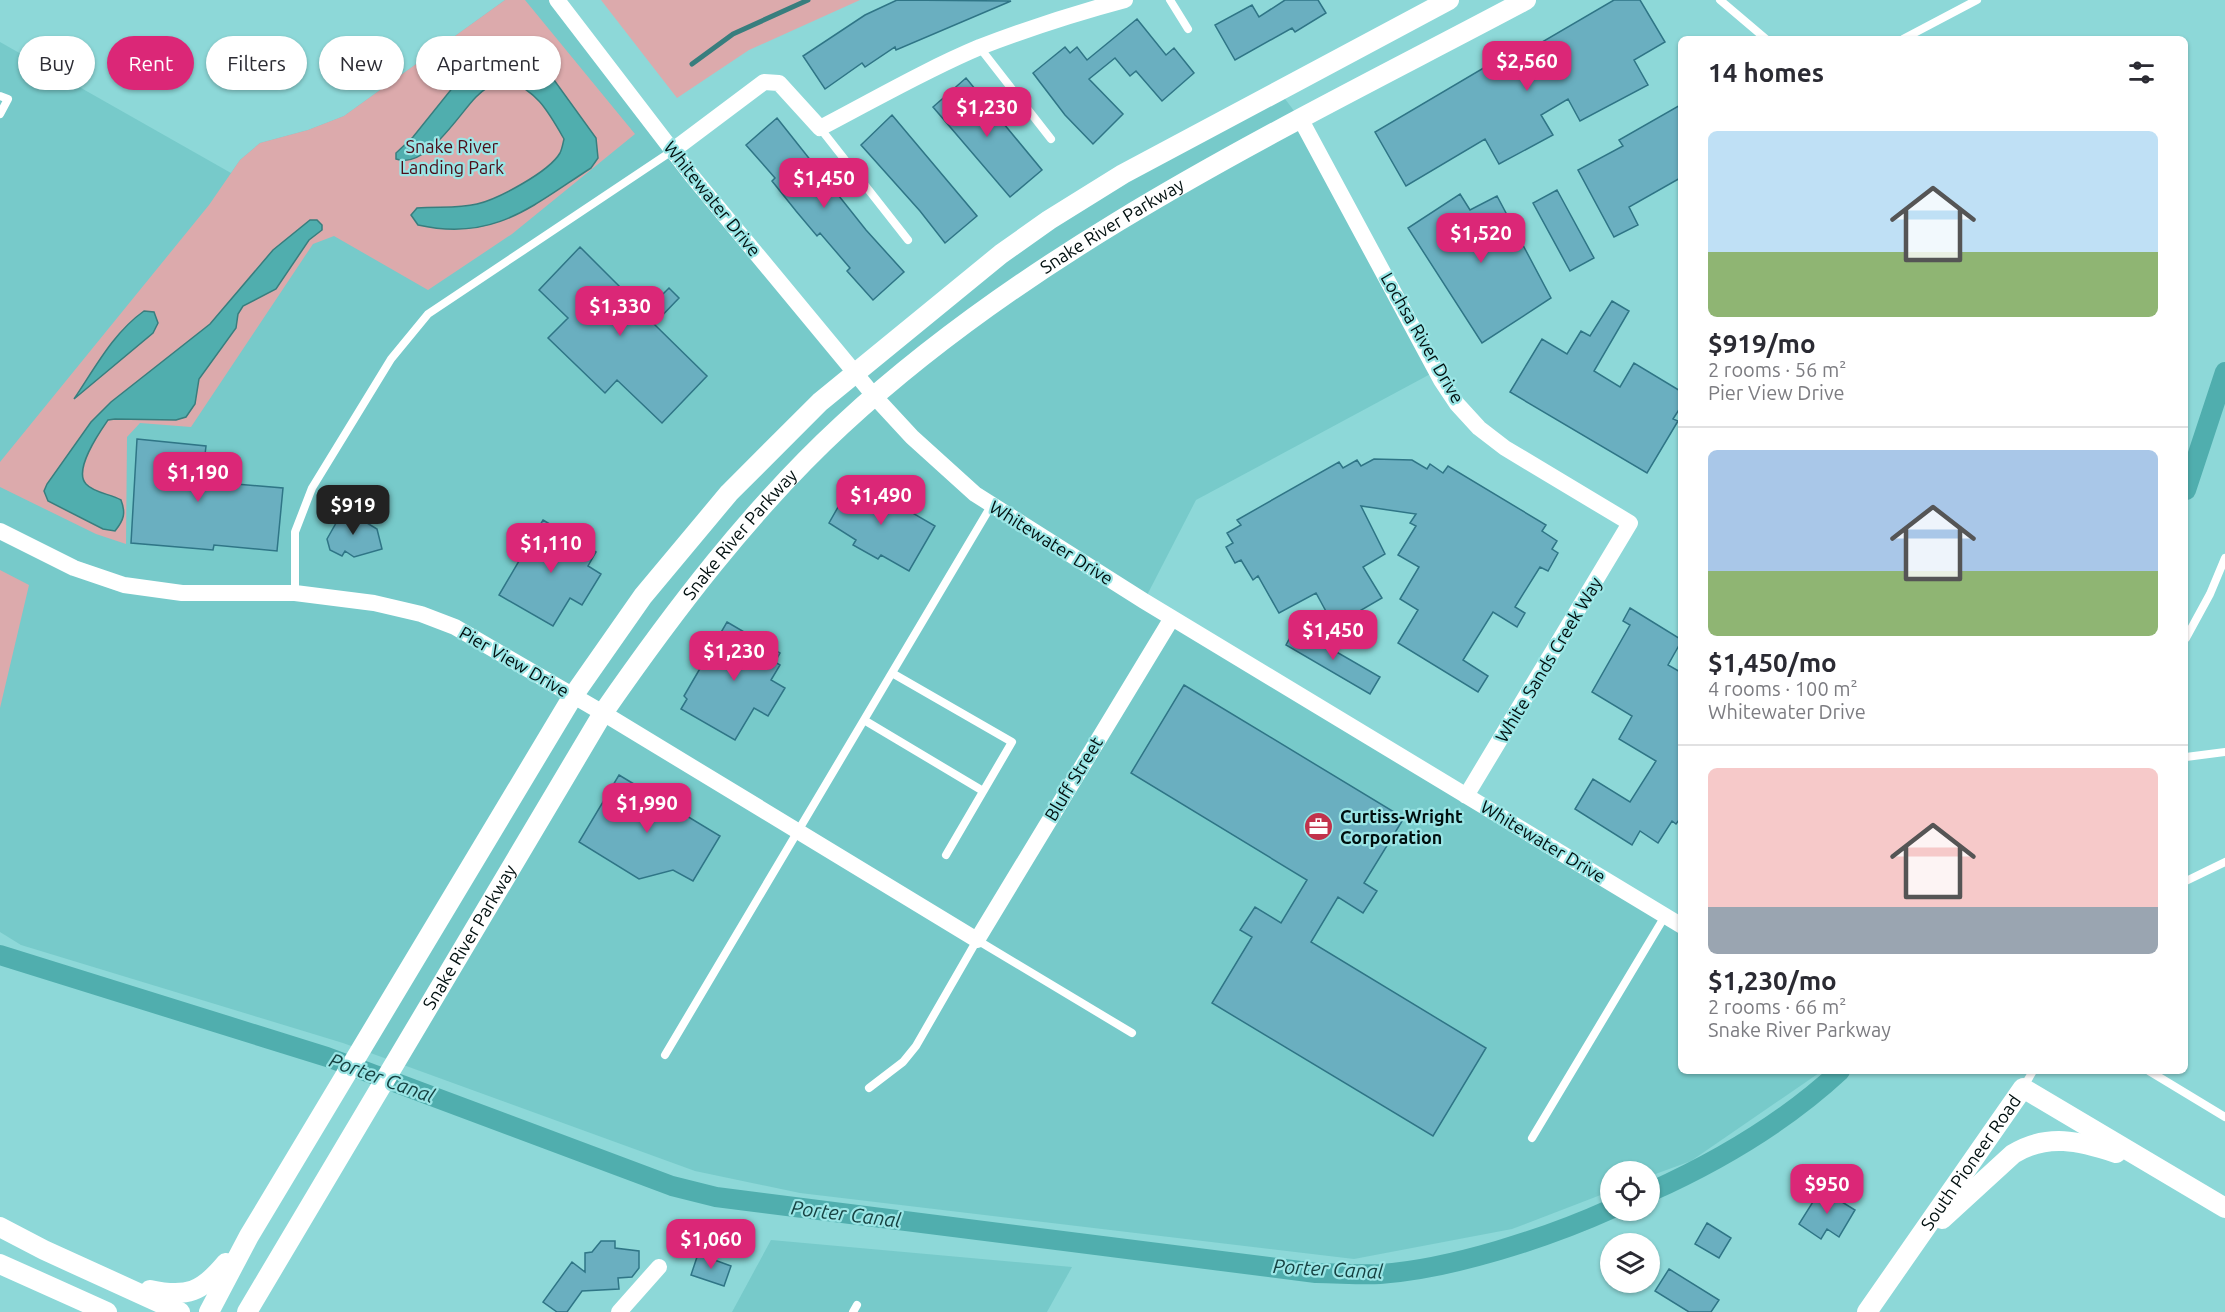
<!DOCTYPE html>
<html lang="en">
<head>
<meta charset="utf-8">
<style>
  :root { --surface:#fff; --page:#f7f7f7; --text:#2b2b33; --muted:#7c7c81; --line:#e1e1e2; --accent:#db2777 }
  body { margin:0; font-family:Ubuntu,sans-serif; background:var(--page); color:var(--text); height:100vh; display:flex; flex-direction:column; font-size:22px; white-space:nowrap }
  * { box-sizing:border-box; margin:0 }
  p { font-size:20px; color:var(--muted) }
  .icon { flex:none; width:33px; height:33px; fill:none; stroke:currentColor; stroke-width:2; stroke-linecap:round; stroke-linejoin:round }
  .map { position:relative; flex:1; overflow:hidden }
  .side { position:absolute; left:1678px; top:36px; width:510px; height:1038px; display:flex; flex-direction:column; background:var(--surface); border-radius:9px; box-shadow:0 2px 4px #0004 }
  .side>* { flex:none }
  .top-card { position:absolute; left:18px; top:36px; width:570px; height:54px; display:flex; gap:12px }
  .controls { position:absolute; left:1600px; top:1161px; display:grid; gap:12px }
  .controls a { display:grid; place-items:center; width:60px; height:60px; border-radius:50%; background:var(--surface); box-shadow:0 2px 4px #0004; font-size:30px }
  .price { position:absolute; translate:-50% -51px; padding:0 14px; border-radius:12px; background:var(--accent); color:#fff; font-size:20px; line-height:39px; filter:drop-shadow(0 2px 3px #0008) }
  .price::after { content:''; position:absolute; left:50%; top:36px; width:18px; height:14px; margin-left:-9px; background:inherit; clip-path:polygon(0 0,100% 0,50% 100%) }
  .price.on { background:#222; color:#fff }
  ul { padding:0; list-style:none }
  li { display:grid; align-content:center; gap:12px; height:318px; padding:0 30px }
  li+li { border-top:2px solid var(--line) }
  li span { display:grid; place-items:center; height:186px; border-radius:9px; color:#555 }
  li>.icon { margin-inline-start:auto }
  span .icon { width:108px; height:108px; fill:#fffc; stroke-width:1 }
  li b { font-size:26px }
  h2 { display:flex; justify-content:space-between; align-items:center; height:72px; padding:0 30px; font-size:26px }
  .tag { padding:0 21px; border-radius:27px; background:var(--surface); box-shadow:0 2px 4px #0004; font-size:21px; line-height:54px }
  .tag.on { background:var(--accent); color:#fff }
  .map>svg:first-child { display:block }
</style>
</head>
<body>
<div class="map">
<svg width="2225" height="1312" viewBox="0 0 2225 1312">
  <rect width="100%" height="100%" fill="#8dd8d8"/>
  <path fill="#77caca" d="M 505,0 L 558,0 L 856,372 L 1049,220 L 1279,91 L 1301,120 L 1436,371 L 1196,500 L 1144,601 L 1681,926 L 1682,1071 L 1822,1071 L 1691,1161 L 1650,1176 L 1650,1172 L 1611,1172 L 1611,1191 L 1512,1229 L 1354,1259 L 800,1193 L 695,1171 L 343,1043 L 21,945 L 0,932 L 0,42 L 231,173 L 240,160 L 260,143 L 308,130 L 344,116 Z
    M 771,1240 L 1072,1267 L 1047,1312 L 732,1312 Z"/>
  <path fill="#dcaaac" d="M 505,0 L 525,0 L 635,134 L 512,234 L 428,290 L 334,236 L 313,244 L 191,427 L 140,423 L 127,437 L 126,544 L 96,534 L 0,487 L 0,462 L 209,205 L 240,160 L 260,143 L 308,130 L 344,116 Z
    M 601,0 L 860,0 L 749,50 L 677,98 Z
    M 0,570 L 29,585 L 0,708 Z"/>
  <path fill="#50aeae" stroke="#387e7e" stroke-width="1.5" d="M 518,42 L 536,55 L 596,138 L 598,158 L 591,168 C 532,206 494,242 418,225 L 411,215 L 417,208 C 437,206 457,209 477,204 C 498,199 549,172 560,153 C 562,149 563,143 564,139 C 548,111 536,89 504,79 C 493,83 484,89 476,97 C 459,114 426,170 396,159 L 396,153 L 413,137 L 466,71 L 510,43 Z
    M 310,220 L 317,220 L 322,225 L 322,230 L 309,240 L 276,289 L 243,306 L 238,314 L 236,328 L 199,379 L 195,404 L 186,417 L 176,420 L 115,419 L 108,420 C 99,433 73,470 86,484 C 94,493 111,494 121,500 C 126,513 124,520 115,531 L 103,529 L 48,501 L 44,491 L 47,484 L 91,422 L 111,402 L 210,324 L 273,250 Z
    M 144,311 L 154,312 L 158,323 L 153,333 L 74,399 C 95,368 113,333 144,311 Z"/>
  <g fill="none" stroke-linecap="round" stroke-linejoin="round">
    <path stroke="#387e7e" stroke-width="5" d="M 692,64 L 733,34 L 808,0"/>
    <path stroke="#50aeae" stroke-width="20" d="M 2186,490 L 2225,372
      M 0,955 L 327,1057 L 672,1186 L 716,1197 L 1316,1273 C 1337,1273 1359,1275 1380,1274 C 1451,1269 1547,1238 1611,1209
      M 1650,1192 C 1719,1161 1784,1123 1840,1071"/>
  </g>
  <path fill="#6aafc0" stroke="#2f7586" stroke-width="1.5" d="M 897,0 L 1011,1 L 896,50 L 895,47 L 865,67 L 862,63 L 825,89 L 803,56 L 865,15 Z
    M 1285,0 L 1318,0 L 1326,13 L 1295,32 L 1292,28 L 1235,60 L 1215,25 L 1252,5 L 1259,17 Z
    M 1614,0 L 1640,0 L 1665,42 L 1634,60 L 1648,85 L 1580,121 L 1568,99 L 1541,115 L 1553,135 L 1499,164 L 1485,139 L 1406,186 L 1375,132 L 1492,63 L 1496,69 Z
    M 1137,19 L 1166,55 L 1174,48 L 1194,73 L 1162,101 L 1136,71 L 1130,76 L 1115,58 L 1089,79 L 1123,114 L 1093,144 L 1065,115 L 1033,73 L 1065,47 L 1070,53 L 1077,47 L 1087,60 Z
    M 966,78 L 1042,170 L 1010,197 L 933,107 Z
    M 1682,104 L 1682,177 L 1629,207 L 1638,225 L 1614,237 L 1578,170 L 1623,146 L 1619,140 Z
    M 892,115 L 977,216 L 945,243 L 920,211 L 861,145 Z
    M 777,118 L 866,230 L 904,272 L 873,300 L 847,271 L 850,268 L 820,233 L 817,236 L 796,211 L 772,181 L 775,178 L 746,145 Z
    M 1557,190 L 1594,258 L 1570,271 L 1533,203 Z
    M 1460,194 L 1470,210 L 1497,196 L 1551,298 L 1482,343 L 1408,228 Z
    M 580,247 L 630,297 L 638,288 L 654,303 L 669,288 L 679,298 L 654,324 L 707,376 L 662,423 L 617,380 L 605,393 L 548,338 L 568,318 L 539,290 Z
    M 1612,301 L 1629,311 L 1594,371 L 1620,387 L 1634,363 L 1682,392 L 1682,405 L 1673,419 L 1678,421 L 1647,473 L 1510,392 L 1542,339 L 1567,354 L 1581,331 L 1590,336 Z
    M 137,439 L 206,446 L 202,481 L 283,488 L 277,551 L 214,545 L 213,550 L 131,543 Z
    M 1374,459 L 1412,460 L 1427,469 L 1430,464 L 1443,473 L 1448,466 L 1546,525 L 1542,531 L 1557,541 L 1552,549 L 1558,553 L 1548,571 L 1540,567 L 1515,607 L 1525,613 L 1517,627 L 1493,612 L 1463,660 L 1488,676 L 1478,692 L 1398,643 L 1418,610 L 1400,599 L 1419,567 L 1398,555 L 1416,526 L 1410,523 L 1416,514 L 1361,506 L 1385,554 L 1363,567 L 1382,598 L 1334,626 L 1316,593 L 1279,613 L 1258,576 L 1253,580 L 1241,560 L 1235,563 L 1226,547 L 1233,543 L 1227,533 L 1241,525 L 1237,520 L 1339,462 L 1343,468 L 1357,460 L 1361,466 Z
    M 854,479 L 935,526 L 909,571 L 881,555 L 878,559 L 853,545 L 856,540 L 829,523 Z
    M 344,509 L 377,529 L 382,549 L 354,557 L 345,551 L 342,556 L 330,550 L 327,539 Z
    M 543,520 L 596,552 L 588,566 L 601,574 L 582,605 L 570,598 L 553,626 L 499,595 Z
    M 1630,608 L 1682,640 L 1668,665 L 1682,673 L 1682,816 L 1676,824 L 1672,821 L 1658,843 L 1640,831 L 1632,845 L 1575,809 L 1593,779 L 1630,802 L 1656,761 L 1619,739 L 1632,716 L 1592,692 L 1630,625 L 1623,621 Z
    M 727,622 L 780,653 L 775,662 L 780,665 L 771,680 L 785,688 L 768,716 L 754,708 L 735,740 L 681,709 L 687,699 L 684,696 Z
    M 1295,628 L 1380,677 L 1370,694 L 1286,645 Z
    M 1184,685 L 1404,818 L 1364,883 L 1377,891 L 1363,913 L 1338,897 L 1311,942 L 1486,1048 L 1433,1136 L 1212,1003 L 1252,937 L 1240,930 L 1255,907 L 1281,923 L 1307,880 L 1131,773 Z
    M 619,775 L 720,836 L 693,881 L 673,870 L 639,879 L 579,842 Z
    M 1821,1189 L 1855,1210 L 1839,1237 L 1827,1229 L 1821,1239 L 1799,1224 Z
    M 1707,1223 L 1731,1238 L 1719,1258 L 1695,1244 Z
    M 601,1241 L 615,1241 L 615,1248 L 639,1251 L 639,1268 L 632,1277 L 618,1278 L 619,1289 L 582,1291 L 567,1312 L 557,1312 L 543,1302 L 572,1262 L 585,1272 L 585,1253 L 592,1252 Z
    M 698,1254 L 731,1266 L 724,1286 L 691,1275 Z
    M 1669,1269 L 1719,1300 L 1711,1312 L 1689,1312 L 1655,1291 Z"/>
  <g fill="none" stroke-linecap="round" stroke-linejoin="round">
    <path stroke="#fff" stroke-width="8" d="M 1170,0 L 1188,29
      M 1720,0 L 1766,39
      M 1903,39 L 1977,0
      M 980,48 L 1051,139
      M 0,96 L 8,99 L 0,114
      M 820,128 L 908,240
      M 295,593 L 295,532 L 312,488 L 391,359 L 428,314 L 672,151
      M 2186,638 L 2210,594 L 2225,558
      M 892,673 L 1012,742 L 946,855
      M 864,720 L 983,791
      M 2186,757 L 2225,752
      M 2186,881 L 2225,862
      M 665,1055 L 991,506
      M 2149,1071 L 2225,1117
      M 869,1088 L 903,1062 L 916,1046 L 977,940 L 1132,1033
      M 2023,1088 L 2033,1071
      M 1532,1138 L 1665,916
      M 853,1312 L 857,1305"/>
    <path stroke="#fff" stroke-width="16" d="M 557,0 L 692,176 L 875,397 L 912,437 L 975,494 L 1144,601 L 1682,926
      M 1301,120 L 1441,380 L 1457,404 L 1479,428 L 1505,448 L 1630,523 L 1466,796
      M 672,151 L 764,82 L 779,83 L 820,128 C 872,101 925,70 980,47 C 1027,29 1076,13 1125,0
      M 0,531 L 74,568 L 124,585 L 182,593 L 295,593 L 374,603 L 421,614 L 455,627 L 603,713 L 977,940 L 1172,618
      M 619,1312 L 659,1267"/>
    <g stroke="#fff" stroke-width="20">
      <path d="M 1942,1219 L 2013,1154 C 2047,1133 2080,1141 2116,1153"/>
      <path d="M 0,1227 L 44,1250 L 180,1312"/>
      <path d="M 0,1264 L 107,1312"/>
      <path d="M 150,1290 C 187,1298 202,1292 226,1263"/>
      <path d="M 209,1312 L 249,1236 L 573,696 L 643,596 L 729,493 L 820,402 L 1001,254 L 1049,220 L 1123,174 L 1449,0"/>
      <path id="s1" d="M 247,1312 L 603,713 C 673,612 751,509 842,425 C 1041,241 1289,126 1526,0"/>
      <path id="s2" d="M 1867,1312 L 2023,1088 L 2225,1208"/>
    </g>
  </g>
  <defs>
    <symbol id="office-disc" viewBox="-11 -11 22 22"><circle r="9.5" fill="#c2324b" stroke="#9ae5e5"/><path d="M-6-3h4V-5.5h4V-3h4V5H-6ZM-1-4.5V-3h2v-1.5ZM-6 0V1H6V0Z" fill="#fff"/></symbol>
  </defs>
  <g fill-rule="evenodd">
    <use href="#office-disc" x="1302" y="810" width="33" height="33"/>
  </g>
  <g text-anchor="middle" stroke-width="4.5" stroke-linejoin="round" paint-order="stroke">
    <g font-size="18" fill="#4d0d19" stroke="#9ae5e5">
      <text x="452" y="153">Snake River<tspan x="452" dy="21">Landing Park</tspan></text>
    </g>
    <g font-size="18" fill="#000f0f" stroke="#9ae5e5">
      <text transform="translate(712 199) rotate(51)" y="6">Whitewater Drive</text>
      <text dy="6" stroke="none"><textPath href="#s1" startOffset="1408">Snake River Parkway</textPath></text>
      <text transform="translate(1422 338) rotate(60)" y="6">Lochsa River Drive</text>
      <text dy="6" stroke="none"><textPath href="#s1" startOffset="922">Snake River Parkway</textPath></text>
      <text transform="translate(1051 543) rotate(32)" y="6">Whitewater Drive</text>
      <text transform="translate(1549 660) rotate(-59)" y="6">White Sands Creek Way</text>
      <text transform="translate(514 662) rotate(30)" y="6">Pier View Drive</text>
      <text transform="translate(1074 779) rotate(-59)" y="6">Bluff Street</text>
      <text transform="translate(1543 842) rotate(31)" y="6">Whitewater Drive</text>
      <text dy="6" stroke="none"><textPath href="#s1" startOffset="436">Snake River Parkway</textPath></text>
      <text dy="6" stroke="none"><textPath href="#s2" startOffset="182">South Pioneer Road</textPath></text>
    </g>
    <g font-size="18" font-weight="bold" fill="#000f0f" stroke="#9ae5e5" text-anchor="start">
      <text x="1340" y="823">Curtiss-Wright<tspan x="1340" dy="21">Corporation</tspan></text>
    </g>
    <g font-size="20" font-style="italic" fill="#164242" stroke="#9ae5e5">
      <text transform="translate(382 1078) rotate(20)" y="7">Porter Canal</text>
      <text transform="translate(846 1214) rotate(7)" y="7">Porter Canal</text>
      <text transform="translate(1328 1269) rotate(3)" y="7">Porter Canal</text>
    </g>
  </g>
</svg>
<div class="controls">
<a><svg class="icon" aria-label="locate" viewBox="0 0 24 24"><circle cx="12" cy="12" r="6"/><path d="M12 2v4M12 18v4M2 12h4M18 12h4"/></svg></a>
<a><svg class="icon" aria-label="layers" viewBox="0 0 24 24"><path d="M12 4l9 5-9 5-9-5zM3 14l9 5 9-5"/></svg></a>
</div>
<b class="price" style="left:1527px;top:92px">$2,560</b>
<b class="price" style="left:987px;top:138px">$1,230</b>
<b class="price" style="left:824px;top:209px">$1,450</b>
<b class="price" style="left:1481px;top:264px">$1,520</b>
<b class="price" style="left:620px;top:337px">$1,330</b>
<b class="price" style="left:198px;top:503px">$1,190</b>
<b class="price" style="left:881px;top:526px">$1,490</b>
<b class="price on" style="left:353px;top:536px">$919</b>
<b class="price" style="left:551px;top:574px">$1,110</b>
<b class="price" style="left:1333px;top:661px">$1,450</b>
<b class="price" style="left:734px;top:682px">$1,230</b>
<b class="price" style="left:647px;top:834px">$1,990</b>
<b class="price" style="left:1827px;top:1215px">$950</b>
<b class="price" style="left:711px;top:1270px">$1,060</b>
<div class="top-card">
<a class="tag">Buy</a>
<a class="tag on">Rent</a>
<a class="tag">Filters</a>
<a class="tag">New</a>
<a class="tag">Apartment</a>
</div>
<section class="side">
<h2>14 homes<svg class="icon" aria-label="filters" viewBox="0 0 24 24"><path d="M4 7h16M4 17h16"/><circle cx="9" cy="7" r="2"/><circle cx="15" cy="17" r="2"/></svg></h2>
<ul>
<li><span style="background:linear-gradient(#bfe0f5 65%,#8fb573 0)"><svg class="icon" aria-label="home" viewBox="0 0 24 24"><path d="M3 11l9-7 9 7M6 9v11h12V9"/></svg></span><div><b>$919/mo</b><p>2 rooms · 56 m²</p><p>Pier View Drive</p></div></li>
<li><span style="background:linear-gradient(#a9c7e8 65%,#8fb573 0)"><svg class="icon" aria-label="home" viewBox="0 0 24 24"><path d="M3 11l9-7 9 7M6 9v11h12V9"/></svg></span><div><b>$1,450/mo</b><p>4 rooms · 100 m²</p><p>Whitewater Drive</p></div></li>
<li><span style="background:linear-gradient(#f6c9c9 75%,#9aa5b1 0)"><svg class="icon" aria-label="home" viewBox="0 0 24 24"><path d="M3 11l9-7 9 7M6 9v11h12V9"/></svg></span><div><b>$1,230/mo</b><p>2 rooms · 66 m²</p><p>Snake River Parkway</p></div></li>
</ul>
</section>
</div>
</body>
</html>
